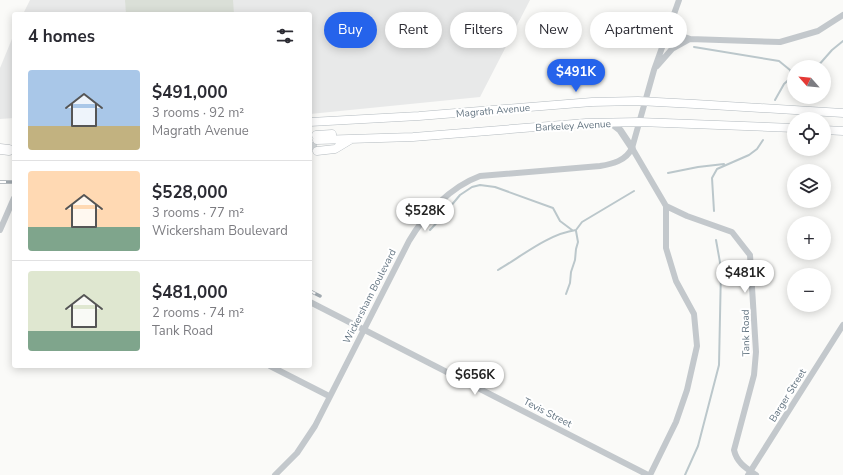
<!DOCTYPE html>
<html lang="en">
<head>
<meta charset="utf-8">
<style>
  :root { --surface:#fff; --page:#f2f2f3; --text:#2b2b33; --muted:#7c7c81; --line:#e1e1e2; --accent:#2563eb }
  body { margin:0; font-family:"Nunito Sans",sans-serif; background:var(--page); color:var(--text); height:100vh; display:flex; flex-direction:column; font-size:15px; white-space:nowrap }
  * { box-sizing:border-box; margin:0 }
  p { font-size:13px; color:var(--muted) }
  .icon { flex:none; width:22px; height:22px; fill:none; stroke:currentColor; stroke-width:2; stroke-linecap:round; stroke-linejoin:round }
  .map { position:relative; flex:1; overflow:hidden }
  .panel { position:absolute; left:12px; top:12px; width:300px; height:356px; display:flex; flex-direction:column; background:var(--surface); border-radius:4px; box-shadow:0 2px 10px #0003 }
  .panel>* { flex:none }
  .banner { position:absolute; left:324px; top:12px; width:380px; height:36px; display:flex; gap:8px }
  .needle { width:26px; rotate:297deg }
  .fabs { position:absolute; left:787px; top:60px; display:grid; gap:8px }
  .fabs a { display:grid; place-items:center; width:44px; height:44px; border-radius:50%; background:var(--surface); box-shadow:0 2px 10px #0003; font-size:20px }
  .price { position:absolute; translate:-50% -34px; padding:0 9px; border-radius:14px; background:#fff; color:#222; font-size:13px; line-height:26px; filter:drop-shadow(0 1px 2px #0008) }
  .price::after { content:''; position:absolute; left:50%; top:24px; width:12px; height:9px; margin-left:-6px; background:inherit; clip-path:polygon(0 0,100% 0,50% 100%) }
  .price.on { background:var(--accent); color:#fff }
  ul { padding:0; list-style:none }
  li { display:flex; align-items:center; gap:12px; height:100px; padding:0 16px }
  li+li { border-top:1px solid var(--line) }
  li span { display:grid; place-items:center; flex:none; width:112px; height:80px; border-radius:4px; color:#555 }
  li>.icon { margin-inline-start:auto }
  span .icon { width:48px; height:48px; fill:#fffc; stroke-width:1 }
  li b { font-size:17px }
  h2 { display:flex; justify-content:space-between; align-items:center; height:48px; padding:0 16px; font-size:17px }
  .pill { padding:0 14px; border-radius:18px; background:var(--surface); box-shadow:0 2px 10px #0003; font-size:14px; line-height:36px }
  .pill.on { background:var(--accent); color:#fff }
  .map>svg:first-child { display:block }
</style>
</head>
<body>
<div class="map">
<svg width="843" height="475" viewBox="0 0 843 475">
  <rect width="100%" height="100%" fill="#fafaf8"/>
  <path fill="#e8e9e9" d="M 30,0 L 530,0 L 480,97 L 310,114 L 310,14 L 23,14 Z
    M 14,34 L 14,118 L 0,119 L 0,68 Z"/>
  <path fill="#dadfd7" d="M 125,0 L 233,0 L 234,14 L 126,14 Z"/>
  <g fill="none" stroke-linecap="round" stroke-linejoin="round">
    <path stroke="#bbc7cb" stroke-width="2" d="M 694,47 L 779,61 L 790,70 L 792,75
      M 817,67 L 832,50 L 843,41
      M 775,100 L 784,84 L 794,75
      M 668,173 L 698,167 L 724,164
      M 450,207 L 460,195 L 472,187 L 480,185 L 495,187 L 553,208 L 560,221 L 572,230
      M 714,211 L 712,178 L 717,169 L 749,155 L 757,149 L 763,140
      M 430,230 L 443,216
      M 498,270 C 522,256 548,234 576,230 L 582,222 L 634,191
      M 566,294 L 570,283 L 571,272 L 575,260 L 576,249 L 578,242 L 576,231
      M 685,475 L 698,446 L 719,365 L 721,268 L 716,240"/>
    <path stroke="#d5d9db" stroke-width="8" stroke-dasharray="8 4" stroke-linecap="butt" d="M 310,146 L 317,146"/>
    <defs>
      <path id="secondary" d="M 310,122 L 419,116 L 592,102 L 638,101 L 695,104 L 843,113
        M 824,130 L 843,131
        M 316,135 L 332,134
        M 317,140 L 413,137 L 586,123 L 639,122 L 794,128
        M 317,151 L 335,149 L 350,140"/>
      <path id="trunk" d="M 0,149 L 9,150"/>
    </defs>
    <use href="#secondary" stroke="#b3babf" stroke-width="9"/>
    <use href="#trunk" stroke="#b4b9bd" stroke-width="11"/>
    <path stroke="#c3c8cc" stroke-width="6" d="M 654,25 L 690,39
      M 657,66 L 672,49 L 690,39 L 780,42 L 818,31 L 843,15
      M 632,148 L 666,206 L 687,216 L 732,232 L 750,255 L 756,352 L 754,375 L 734,450 C 737,463 746,468 756,475
      M 0,230 L 14,198
      M 310,302 L 648,475
      M 270,366 L 329,396
      M 275,475 L 297,453 L 315,426 L 409,241 C 425,214 450,187 480,176 L 600,166 C 612,164 626,161 632,148 L 654,70 L 679,0
      M 650,475 L 676,422 L 687,390 L 697,346 L 694,314 L 676,281 L 666,248 L 666,206
      M 748,475 L 843,325"/>
    <path stroke="#c3c8cc" stroke-width="7" d="M 611,123 L 620,130 L 632,148"/>
    <use href="#secondary" stroke="#fff" stroke-width="8"/>
    <use href="#trunk" stroke="#fff" stroke-width="10"/>
    <defs>
      <path id="rail" d="M 0,182 L 14,182
        M 310,291 L 320,296"/>
    </defs>
    <use href="#rail" stroke="#a2aab0" stroke-width="3.5"/>
    <use href="#rail" stroke="#fff" stroke-width="2" stroke-dasharray="6" stroke-linecap="butt"/>
  </g>
  <g text-anchor="middle" stroke-width="4" stroke-linejoin="round" paint-order="stroke">
    <g font-size="10" fill="#657683" stroke="#fff">
      <text transform="translate(493 110) rotate(-5)" y="4">Magrath Avenue</text>
      <text transform="translate(573 125) rotate(-3)" y="4">Barkeley Avenue</text>
      <text transform="translate(369 296) rotate(-63)" y="4">Wickersham Boulevard</text>
      <text transform="translate(745 333) rotate(-91)" y="4">Tank Road</text>
      <text transform="translate(787 395) rotate(-58)" y="4">Barger Street</text>
      <text transform="translate(548 412) rotate(27)" y="4">Tevis Street</text>
    </g>
  </g>
</svg>
<div class="fabs">
<a><svg class="needle" viewBox="-14 -14 28 28"><path d="M0-13l5 13h-10z" fill="#e53935"/><path d="M0 13l5-13h-10z" fill="#7c7c81"/></svg></a>
<a><svg class="icon" aria-label="locate" viewBox="0 0 24 24"><circle cx="12" cy="12" r="6"/><path d="M12 2v4M12 18v4M2 12h4M18 12h4"/></svg></a>
<a><svg class="icon" aria-label="layers" viewBox="0 0 24 24"><path d="M12 4l9 5-9 5-9-5zM3 14l9 5 9-5"/></svg></a>
<a>+</a>
<a>−</a>
</div>
<b class="price on" style="left:576px;top:93px">$491K</b>
<b class="price" style="left:425px;top:232px">$528K</b>
<b class="price" style="left:745px;top:294px">$481K</b>
<b class="price" style="left:475px;top:396px">$656K</b>
<div class="banner">
<a class="pill on">Buy</a>
<a class="pill">Rent</a>
<a class="pill">Filters</a>
<a class="pill">New</a>
<a class="pill">Apartment</a>
</div>
<section class="panel">
<h2>4 homes<svg class="icon" aria-label="filters" viewBox="0 0 24 24"><path d="M4 7h16M4 17h16"/><circle cx="9" cy="7" r="2"/><circle cx="15" cy="17" r="2"/></svg></h2>
<ul>
<li><span style="background:linear-gradient(#a9c7e8 70%,#c2b280 0)"><svg class="icon" aria-label="home" viewBox="0 0 24 24"><path d="M3 11l9-7 9 7M6 9v11h12V9"/></svg></span><div><b>$491,000</b><p>3 rooms · 92 m²</p><p>Magrath Avenue</p></div></li>
<li><span style="background:linear-gradient(#ffd9b3 70%,#7fa58c 0)"><svg class="icon" aria-label="home" viewBox="0 0 24 24"><path d="M3 11l9-7 9 7M6 9v11h12V9"/></svg></span><div><b>$528,000</b><p>3 rooms · 77 m²</p><p>Wickersham Boulevard</p></div></li>
<li><span style="background:linear-gradient(#dfe7d0 75%,#7fa58c 0)"><svg class="icon" aria-label="home" viewBox="0 0 24 24"><path d="M3 11l9-7 9 7M6 9v11h12V9"/></svg></span><div><b>$481,000</b><p>2 rooms · 74 m²</p><p>Tank Road</p></div></li>
</ul>
</section>
</div>
</body>
</html>
